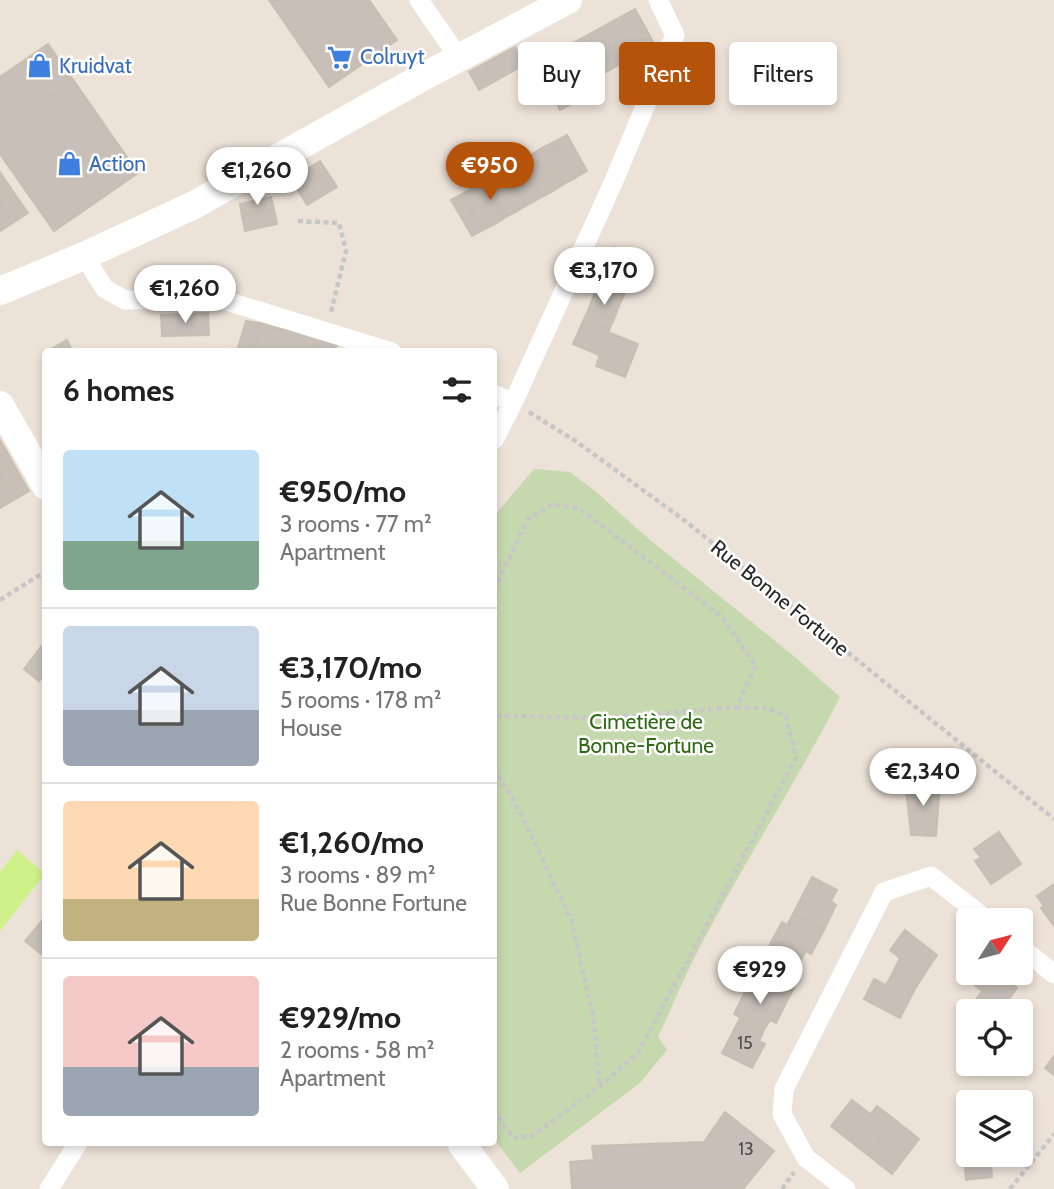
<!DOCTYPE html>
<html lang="en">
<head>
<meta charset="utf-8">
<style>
  :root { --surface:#fff; --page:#f6f6f6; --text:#222; --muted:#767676; --line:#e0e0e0; --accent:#b45309 }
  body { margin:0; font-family:Cabin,sans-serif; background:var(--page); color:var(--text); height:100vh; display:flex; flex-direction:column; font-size:26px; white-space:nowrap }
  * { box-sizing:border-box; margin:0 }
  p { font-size:23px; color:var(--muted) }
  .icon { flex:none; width:38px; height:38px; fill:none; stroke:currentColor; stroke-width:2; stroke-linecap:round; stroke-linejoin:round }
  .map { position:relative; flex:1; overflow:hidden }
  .details { position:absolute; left:42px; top:348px; width:455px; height:798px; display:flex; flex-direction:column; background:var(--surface); border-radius:7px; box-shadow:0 4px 10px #0003 }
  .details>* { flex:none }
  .guide { position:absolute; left:518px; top:42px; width:430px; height:63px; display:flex; gap:14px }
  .needle { width:46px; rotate:54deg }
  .tools { position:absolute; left:956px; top:908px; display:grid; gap:14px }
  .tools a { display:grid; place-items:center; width:77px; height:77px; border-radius:7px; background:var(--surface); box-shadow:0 4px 10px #0003; font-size:35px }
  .price { position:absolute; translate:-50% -60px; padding:0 16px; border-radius:24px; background:#fff; color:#222; font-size:23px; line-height:46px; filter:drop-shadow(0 2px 4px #0008) }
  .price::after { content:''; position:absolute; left:50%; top:42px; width:21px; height:16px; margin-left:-10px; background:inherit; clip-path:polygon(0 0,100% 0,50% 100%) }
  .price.current { background:var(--accent); color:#fff }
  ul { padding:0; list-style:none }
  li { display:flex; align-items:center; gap:21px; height:175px; padding:0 21px }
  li+li { border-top:2px solid var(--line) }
  li span { display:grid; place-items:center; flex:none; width:196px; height:140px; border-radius:7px; color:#555 }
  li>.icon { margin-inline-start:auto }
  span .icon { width:84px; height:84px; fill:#fffc; stroke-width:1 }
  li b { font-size:30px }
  h2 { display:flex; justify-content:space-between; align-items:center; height:84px; padding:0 21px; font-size:30px }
  .chip { padding:0 24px; border-radius:7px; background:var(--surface); box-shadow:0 4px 10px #0003; font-size:24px; line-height:63px }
  .chip.current { background:var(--accent); color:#fff }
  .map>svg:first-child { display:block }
</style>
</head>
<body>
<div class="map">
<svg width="1054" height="1189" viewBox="0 0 1054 1189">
  <rect width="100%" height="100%" fill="#ede2d8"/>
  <path fill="#c6d8ae" d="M 534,469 L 570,472 L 594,490 L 649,539 L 795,657 L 840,697 C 797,781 745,861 701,945 C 685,975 672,1007 658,1037 L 667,1050 L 640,1083 L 520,1173 L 494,1139 L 494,516 Z"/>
  <path fill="#cff18a" d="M 17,850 L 45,874 L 0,931 L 0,872 Z"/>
  <path fill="#c7bfb8" stroke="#c8beb2" stroke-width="2" d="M 269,0 L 369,0 L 397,40 L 329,87 Z
    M 635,9 L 655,45 L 591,80 L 597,91 L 560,110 L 535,64 Z
    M 48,44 L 74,81 L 0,133 L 0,77 Z
    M 515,47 L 524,65 L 479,90 L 469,72 Z
    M 74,81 L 138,173 L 54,231 L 0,154 L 0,133 Z
    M 567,135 L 587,171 L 575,178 L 554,142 Z
    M 554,142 L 575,178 L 564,184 L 544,147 Z
    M 544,147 L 564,184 L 553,191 L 532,154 Z
    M 532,154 L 553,191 L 540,198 L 519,162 Z
    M 320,161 L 337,187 L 307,205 L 291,179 Z
    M 519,162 L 540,198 L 517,211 L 496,174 Z
    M 0,172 L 14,193 L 0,202 Z
    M 496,174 L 517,211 L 506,217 L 485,181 Z
    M 485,181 L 506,217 L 495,224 L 474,187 Z
    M 474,187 L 495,224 L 483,230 L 462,194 Z
    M 14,193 L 28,213 L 0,231 L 0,202 Z
    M 462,194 L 483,230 L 472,236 L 451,200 Z
    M 271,197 L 274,209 L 242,216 L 240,204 Z
    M 274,209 L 277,224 L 245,231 L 242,216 Z
    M 614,247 L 639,258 L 629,282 L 604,271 Z
    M 604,271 L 629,282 L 625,293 L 599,282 Z
    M 599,282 L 625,293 L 619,306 L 594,295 Z
    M 594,295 L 619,306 L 614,319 L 589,308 Z
    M 589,308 L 614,319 L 609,330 L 584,319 Z
    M 208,313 L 209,335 L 162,336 L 161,315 Z
    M 584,319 L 609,330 L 599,355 L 573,344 Z
    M 246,321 L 260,323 L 254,352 L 237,351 Z
    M 260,323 L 273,327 L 267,352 L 254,352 Z
    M 273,327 L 287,330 L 282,352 L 267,352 Z
    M 287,330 L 315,335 L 312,352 L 282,352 Z
    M 608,332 L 638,344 L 625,377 L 596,366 Z
    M 316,336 L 340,343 L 330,352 L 312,352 Z
    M 67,340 L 73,352 L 46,352 Z
    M 0,440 L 7,452 L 0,456 Z
    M 7,452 L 14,465 L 0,474 L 0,456 Z
    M 14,465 L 21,477 L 0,489 L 0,474 Z
    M 21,477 L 29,491 L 0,508 L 0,489 Z
    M 43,644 L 46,646 L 46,673 L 39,681 L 24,669 Z
    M 905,780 L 940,785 L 936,836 L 911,835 Z
    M 999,832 L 1021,864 L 991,884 L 975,861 L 981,858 L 974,849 Z
    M 812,877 L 837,890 L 831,901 L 836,905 L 824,930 L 793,914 Z
    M 1054,884 L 1054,926 L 1041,908 L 1044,906 L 1037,896 Z
    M 793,914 L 824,930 L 811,954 L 806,951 L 801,960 L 770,944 L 782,922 L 787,925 Z
    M 46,916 L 46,958 L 25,941 Z
    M 905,930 L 937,955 L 916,987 L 892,974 L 900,958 L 890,950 Z
    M 778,948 L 801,960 L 795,972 L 801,975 L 788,999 L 751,980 L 764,956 L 772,960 Z
    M 982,973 L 997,973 L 1017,988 L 999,1012 L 981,1012 L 972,1005 L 982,991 L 973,984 Z
    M 892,974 L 916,987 L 900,1018 L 864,999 L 874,979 L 886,985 Z
    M 751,980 L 788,999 L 776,1023 L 770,1020 L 764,1030 L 734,1014 Z
    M 740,1018 L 764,1030 L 759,1041 L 765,1044 L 752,1068 L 722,1053 Z
    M 1054,1056 L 1054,1075 L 1045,1068 Z
    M 852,1100 L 870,1114 L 850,1141 L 831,1126 Z
    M 877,1106 L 895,1120 L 868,1155 L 850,1141 Z
    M 725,1112 L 774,1151 L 743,1189 L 572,1189 L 570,1162 L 594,1160 L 592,1146 L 704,1142 Z
    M 895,1120 L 919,1139 L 892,1174 L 868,1155 Z
    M 963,1142 L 968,1142 L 968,1155 L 990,1155 L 992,1177 L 966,1180 Z"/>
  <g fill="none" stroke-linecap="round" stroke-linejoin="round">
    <path stroke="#c7c7c7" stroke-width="4.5" stroke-dasharray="5 3.5" stroke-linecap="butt" d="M 298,221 L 339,223 L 346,251 L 331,312
      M 529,412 L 577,442 L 684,520 L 1054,819
      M 494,590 L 528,519 L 553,504 L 580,509 L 721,616 L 756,666 L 736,707 L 610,718 L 494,716
      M 0,600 L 46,571
      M 494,768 L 521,814 L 571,919 L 594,1020 L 599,1085
      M 494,1110 L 513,1138 L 532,1136 L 599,1087 L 638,1053 L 796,758 L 786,716 L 768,708 L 736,707
      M 782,1189 L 794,1172
      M 1010,1189 L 1054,1134"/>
    <path stroke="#fff" stroke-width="19" d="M 419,0 L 459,58
      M 84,256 L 105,289 L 125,300 L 220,299 L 392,352
      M 494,394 L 513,403
      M 494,440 L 513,403 L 613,183 L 675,35 L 658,0
      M 1020,947 L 1054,974
      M 49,1189 L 78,1143
      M 846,1189 L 806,1158 L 782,1114 L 784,1089 L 884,892 L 931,876 L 987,920"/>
    <path stroke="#fff" stroke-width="28" d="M 0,291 L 84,256 L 194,205 L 419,79 L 568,0
      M 0,405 L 46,486
      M 461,1143 L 495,1189"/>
  </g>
  <defs>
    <symbol id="supermarket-bare" viewBox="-9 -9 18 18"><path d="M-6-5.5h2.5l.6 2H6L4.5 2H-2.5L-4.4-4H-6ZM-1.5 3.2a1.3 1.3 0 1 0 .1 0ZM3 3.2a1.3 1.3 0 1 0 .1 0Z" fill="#3f7fe0" stroke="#fff" stroke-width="2.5" paint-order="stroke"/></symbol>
    <symbol id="shop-bare" viewBox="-9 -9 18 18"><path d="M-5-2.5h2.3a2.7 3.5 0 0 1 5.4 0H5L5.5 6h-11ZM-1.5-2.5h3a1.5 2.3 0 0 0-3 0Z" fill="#3f7fe0" stroke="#fff" stroke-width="2.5" paint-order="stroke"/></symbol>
  </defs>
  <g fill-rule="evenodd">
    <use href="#supermarket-bare" x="322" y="40" width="35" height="35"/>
    <use href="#shop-bare" x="22" y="48" width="35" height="35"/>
    <use href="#shop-bare" x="52" y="146" width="35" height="35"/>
  </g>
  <g text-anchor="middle" stroke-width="5" stroke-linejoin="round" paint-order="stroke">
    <g font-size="18" fill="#504e4c">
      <text x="745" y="1049">15</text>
      <text x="746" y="1155">13</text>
    </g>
    <g font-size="21" fill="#366cbe" stroke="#fff" text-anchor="start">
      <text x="360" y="64">Colruyt</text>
      <text x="59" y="73">Kruidvat</text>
      <text x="89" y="171">Action</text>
    </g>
    <g font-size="21" fill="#282828" stroke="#fff">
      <text transform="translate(780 598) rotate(39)" y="7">Rue Bonne Fortune</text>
    </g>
    <g font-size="21" fill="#2d6b13" stroke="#fff">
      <text x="646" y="729">Cimetière de<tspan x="646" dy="24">Bonne-Fortune</tspan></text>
    </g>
  </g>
</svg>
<div class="tools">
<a><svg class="needle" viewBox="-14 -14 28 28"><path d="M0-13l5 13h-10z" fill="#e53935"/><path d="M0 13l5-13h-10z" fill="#767676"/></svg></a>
<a><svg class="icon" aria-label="locate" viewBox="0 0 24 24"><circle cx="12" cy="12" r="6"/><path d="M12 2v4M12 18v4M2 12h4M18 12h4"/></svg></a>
<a><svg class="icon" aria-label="layers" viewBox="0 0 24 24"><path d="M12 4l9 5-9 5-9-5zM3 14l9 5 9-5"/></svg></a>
</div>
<b class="price current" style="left:490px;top:202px">€950</b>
<b class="price" style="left:257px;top:207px">€1,260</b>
<b class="price" style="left:604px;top:307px">€3,170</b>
<b class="price" style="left:185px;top:325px">€1,260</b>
<b class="price" style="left:923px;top:808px">€2,340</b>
<b class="price" style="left:760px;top:1006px">€929</b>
<div class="guide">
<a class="chip">Buy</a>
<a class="chip current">Rent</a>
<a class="chip">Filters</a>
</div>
<section class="details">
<h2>6 homes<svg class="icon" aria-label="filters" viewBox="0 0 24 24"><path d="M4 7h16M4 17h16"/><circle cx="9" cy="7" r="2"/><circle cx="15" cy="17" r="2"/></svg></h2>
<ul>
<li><span style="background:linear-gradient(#bfe0f5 65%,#7fa58c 0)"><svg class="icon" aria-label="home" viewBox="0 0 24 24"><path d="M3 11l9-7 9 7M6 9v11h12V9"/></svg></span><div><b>€950/mo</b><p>3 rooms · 77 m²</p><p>Apartment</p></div></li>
<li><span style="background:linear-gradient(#c9d6e8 60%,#9aa5b1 0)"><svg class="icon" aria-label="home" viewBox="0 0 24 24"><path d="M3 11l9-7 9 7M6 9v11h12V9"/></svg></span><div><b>€3,170/mo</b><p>5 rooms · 178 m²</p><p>House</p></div></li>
<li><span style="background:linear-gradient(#ffd9b3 70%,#c2b280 0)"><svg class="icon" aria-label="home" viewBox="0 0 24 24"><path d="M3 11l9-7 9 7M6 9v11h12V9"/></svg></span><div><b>€1,260/mo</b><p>3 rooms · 89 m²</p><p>Rue Bonne Fortune</p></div></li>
<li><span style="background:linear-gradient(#f6c9c9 65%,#9aa5b1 0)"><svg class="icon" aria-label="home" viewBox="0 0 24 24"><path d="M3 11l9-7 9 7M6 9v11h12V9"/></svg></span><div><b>€929/mo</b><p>2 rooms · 58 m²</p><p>Apartment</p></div></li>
</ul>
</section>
</div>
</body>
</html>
